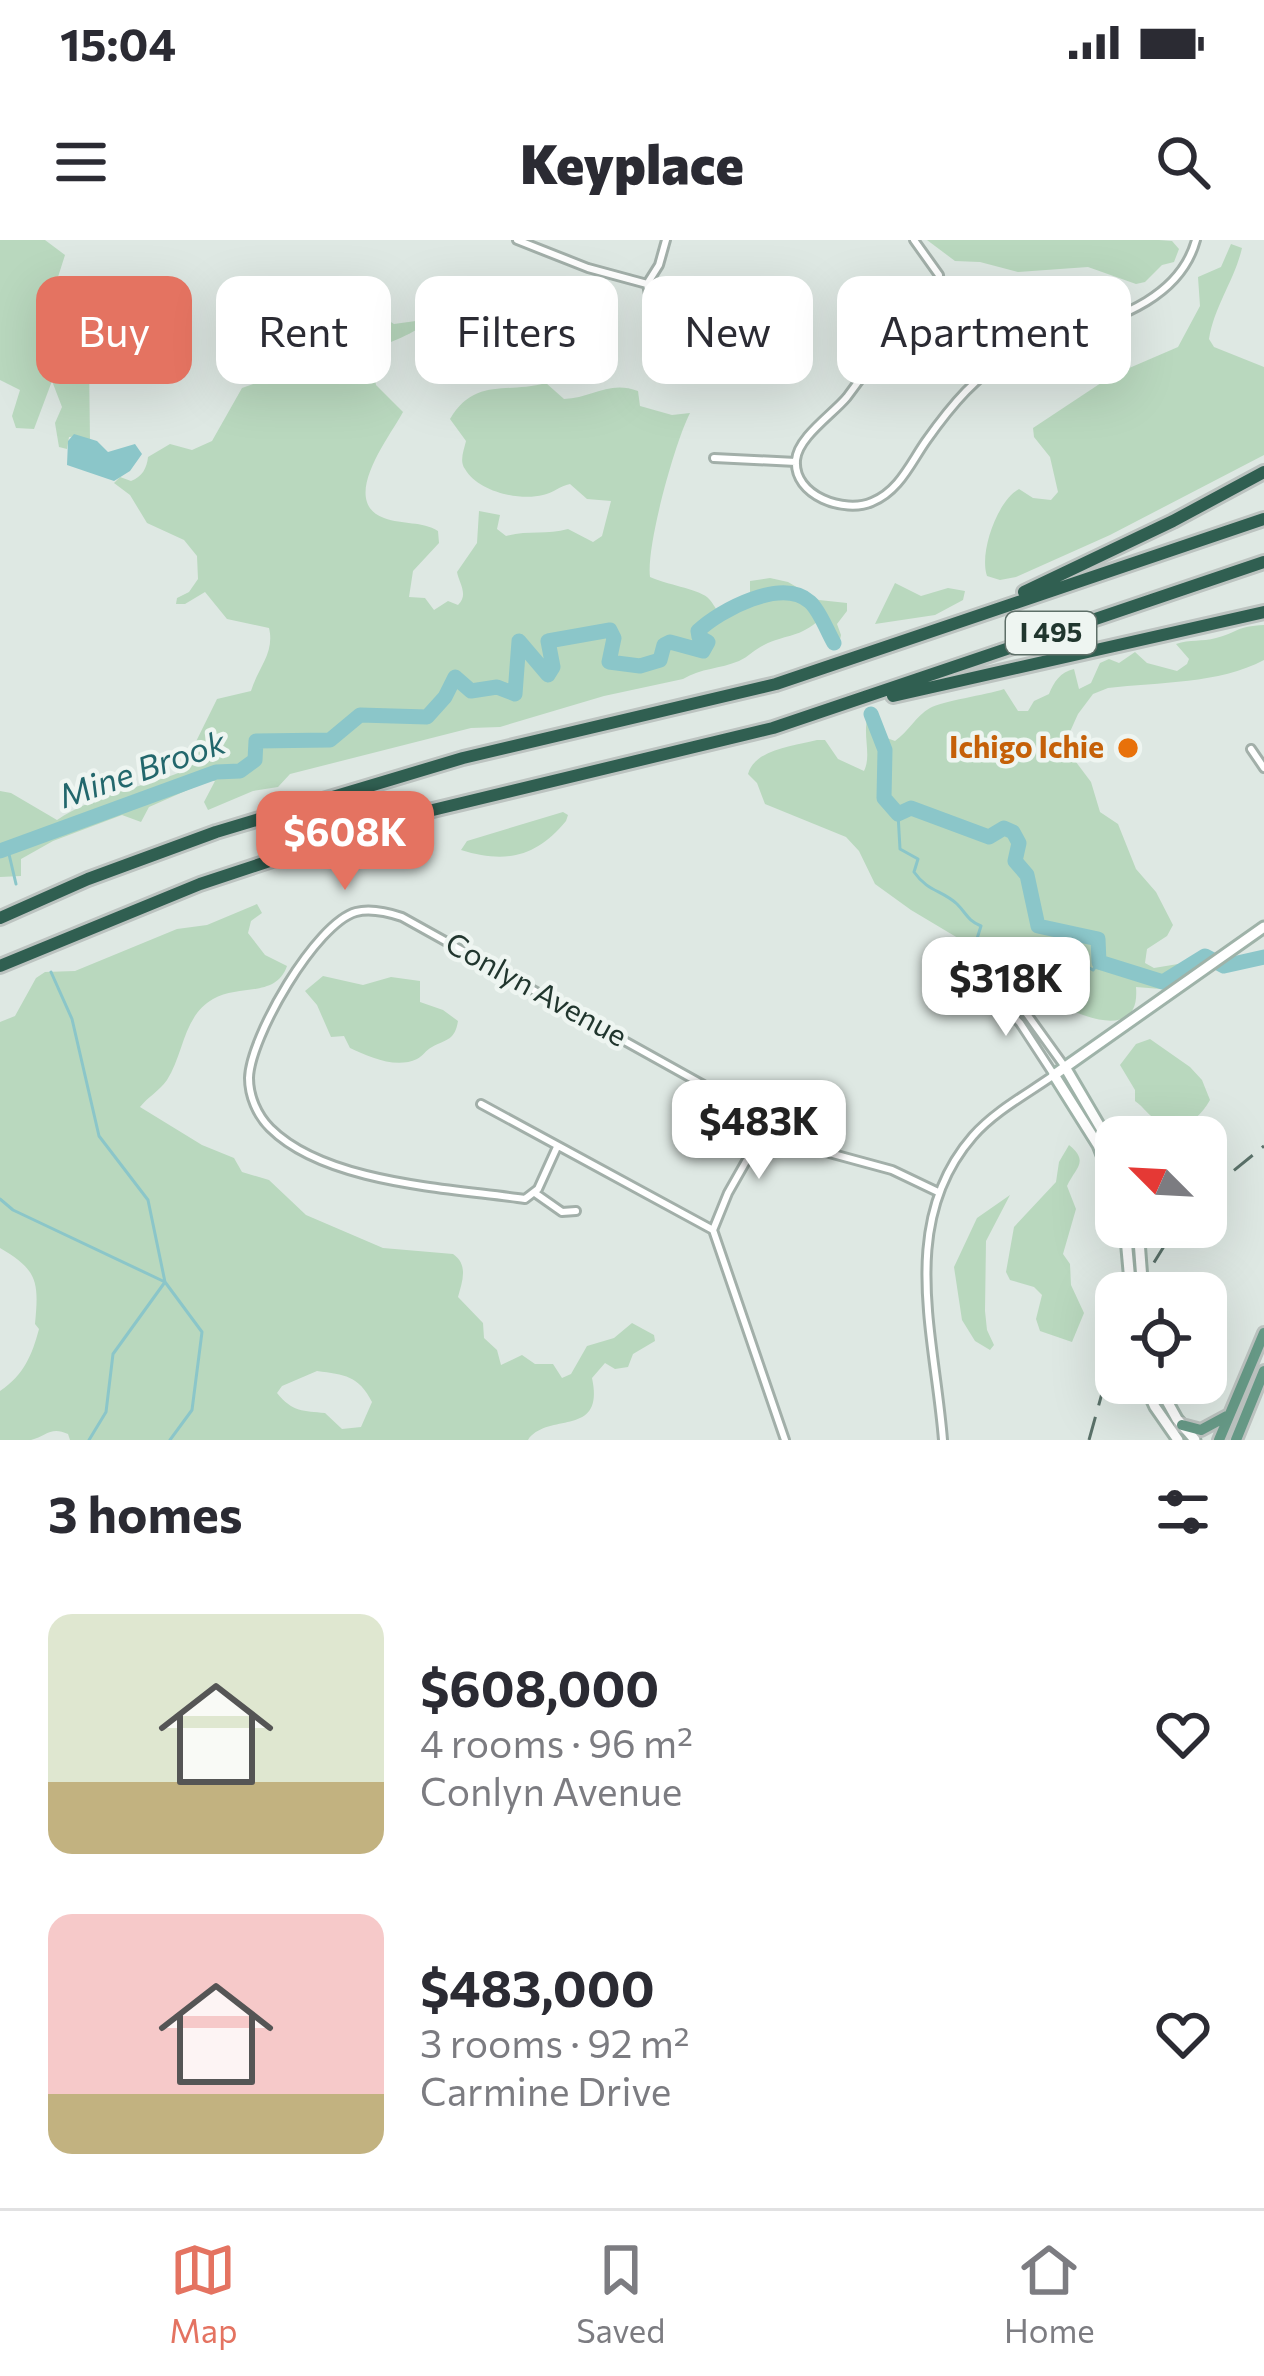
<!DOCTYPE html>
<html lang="en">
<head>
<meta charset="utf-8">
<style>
  :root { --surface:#fff; --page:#f7f7f7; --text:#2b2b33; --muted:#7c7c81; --line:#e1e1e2; --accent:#e47361 }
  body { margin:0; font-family:Commissioner,sans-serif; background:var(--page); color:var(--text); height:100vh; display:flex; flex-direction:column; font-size:45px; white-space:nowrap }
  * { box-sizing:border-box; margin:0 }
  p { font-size:39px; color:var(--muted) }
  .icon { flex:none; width:66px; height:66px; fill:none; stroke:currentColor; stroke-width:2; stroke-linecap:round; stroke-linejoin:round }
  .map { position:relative; height:1200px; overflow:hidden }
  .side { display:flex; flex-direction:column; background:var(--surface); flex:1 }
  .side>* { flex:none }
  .hud { position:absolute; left:36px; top:36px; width:1194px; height:108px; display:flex; gap:24px }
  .needle { width:78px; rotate:294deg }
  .fabs { position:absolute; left:1095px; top:876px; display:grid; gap:24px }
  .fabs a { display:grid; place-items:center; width:132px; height:132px; border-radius:24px; background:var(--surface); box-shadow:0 12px 48px #0002; font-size:60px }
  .price { position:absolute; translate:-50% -102px; padding:0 27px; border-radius:24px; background:#fff; color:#222; font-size:39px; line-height:78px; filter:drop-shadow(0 3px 6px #0008) }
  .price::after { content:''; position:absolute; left:50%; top:72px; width:36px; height:27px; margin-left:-18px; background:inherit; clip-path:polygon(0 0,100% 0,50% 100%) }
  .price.selected { background:var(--accent); color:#fff }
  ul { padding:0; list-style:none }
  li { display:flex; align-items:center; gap:36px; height:300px; padding:0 48px }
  li span { display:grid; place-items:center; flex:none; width:336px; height:240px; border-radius:24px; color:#555 }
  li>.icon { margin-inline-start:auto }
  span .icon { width:144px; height:144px; fill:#fffc; stroke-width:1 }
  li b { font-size:51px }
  h2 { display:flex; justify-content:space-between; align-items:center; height:144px; padding:0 48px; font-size:51px }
  .chip { padding:0 42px; border-radius:24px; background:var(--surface); box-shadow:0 12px 48px #0002; font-size:42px; line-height:108px }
  .chip.selected { background:var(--accent); color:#fff }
  .status { display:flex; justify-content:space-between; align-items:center; height:84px; padding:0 60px; background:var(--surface); direction:ltr }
  .status svg { height:33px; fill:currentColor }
  header { display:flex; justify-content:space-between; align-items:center; height:156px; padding:0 48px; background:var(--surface); font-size:54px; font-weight:800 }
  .menu { display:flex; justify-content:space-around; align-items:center; height:168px; border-top:3px solid var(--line); background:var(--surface); font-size:33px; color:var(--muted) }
  .menu a { display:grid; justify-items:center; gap:6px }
  .menu .selected { color:var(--accent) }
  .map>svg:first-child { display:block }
</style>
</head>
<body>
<div class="status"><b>15:04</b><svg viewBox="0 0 49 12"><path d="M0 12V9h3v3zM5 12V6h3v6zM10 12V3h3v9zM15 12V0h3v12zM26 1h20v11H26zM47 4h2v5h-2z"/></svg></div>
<header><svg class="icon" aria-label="menu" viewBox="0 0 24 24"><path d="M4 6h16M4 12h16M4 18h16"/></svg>Keyplace<svg class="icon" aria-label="search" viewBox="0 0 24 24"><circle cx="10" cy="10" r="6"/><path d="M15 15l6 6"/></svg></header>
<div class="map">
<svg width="1264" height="1200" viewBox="0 0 1264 1200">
  <rect width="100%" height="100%" fill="#dee8e3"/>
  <path fill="#b9d8be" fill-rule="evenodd" d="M 0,0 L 45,0 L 65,15 L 58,37 L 67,51 L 75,55 L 85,45 L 107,51 L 106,61 L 92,71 L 92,80 L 102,90 C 129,91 144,75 156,53 L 164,58 L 145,111 C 131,119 112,125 97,116 L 89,121 L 90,202 L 79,196 L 69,197 L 67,209 L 59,207 L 55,183 L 62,167 L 52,141 L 34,189 L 16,188 L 12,176 L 20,150 L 0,140 Z
    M 927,0 L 1159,0 L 1172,1 L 1179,9 L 1174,22 L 1162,25 L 1145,42 L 1136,44 L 1088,27 L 1018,32 L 980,22 L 955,21 Z
    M 1231,4 L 1242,8 C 1235,39 1214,67 1209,99 L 1214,107 L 1264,127 L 1264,215 L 1110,295 L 1016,337 L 1000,340 L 987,336 C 979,313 997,261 1019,249 L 1033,258 L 1051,260 L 1058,252 L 1050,217 L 1034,197 L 1033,188 L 1113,135 L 1178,107 L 1200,66 L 1198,37 L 1221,27 Z
    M 308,61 L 320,66 L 348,65 L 353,76 L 362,84 L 383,77 L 394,84 L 423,80 L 423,85 C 415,93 381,107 369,109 C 354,112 348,108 331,115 C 340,132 356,132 374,133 L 376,145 L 403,172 C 391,195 338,261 384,278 C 403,285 422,281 438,291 L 439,303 L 413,331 L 409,357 L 425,358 L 434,370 L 448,361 L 458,365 C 469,355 459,343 457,332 L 477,303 L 479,271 L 500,275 L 497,289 L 506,296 C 527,290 547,295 568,289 L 593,302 L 602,296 L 611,261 L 587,259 L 570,244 C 560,246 553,253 543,255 C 520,261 478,252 465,229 C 459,221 464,210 466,201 L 450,179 C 475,137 507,154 546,143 L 564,159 C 592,158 609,140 638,151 L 640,166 L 672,175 L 690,173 C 675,202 646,306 650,337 C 665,344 697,349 707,357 C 712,361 715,368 719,373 L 729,371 L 750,353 L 750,341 L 770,338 L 788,342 L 819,360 L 847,363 L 847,371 L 837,384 L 841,395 L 839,404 L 817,382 C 795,399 786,394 764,405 C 755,409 748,417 739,421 C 720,429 701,428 683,439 L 604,456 L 500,487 L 471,488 L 290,534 L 278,547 L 253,551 L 208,570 L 204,562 L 215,541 L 208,541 L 149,567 L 141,582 L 122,575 L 53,601 L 21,619 L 21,636 L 0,637 L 0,551 L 11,553 L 57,580 C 94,555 139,548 181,532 L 217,459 L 251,451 C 258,428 275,413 269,388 L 227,379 L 205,352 L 185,364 L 176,364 L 177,358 L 189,352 L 198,339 L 197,316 L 184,300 L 147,283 L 130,255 L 114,243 L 120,237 L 131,241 C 142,237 147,228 148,217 L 170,204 L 192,210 L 212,201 L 242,148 L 259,142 L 269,126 L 306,105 L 303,86 L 274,87 L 262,78 L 262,72 Z
    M 895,343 L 921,356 L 948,348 L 965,351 L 963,360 L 935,375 L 875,384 Z
    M 1264,385 L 1264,420 C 1219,444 1159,442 1108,448 L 1093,454 L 1078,474 L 1069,494 L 1070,514 L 1091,542 L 1100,572 L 1118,584 L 1136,629 L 1156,652 L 1173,685 L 1167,696 L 1147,709 L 1145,723 L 1154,728 L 1178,724 L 1190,730 L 1161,749 L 1136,747 C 1142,816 1046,761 1021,740 C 1011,732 1004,721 996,711 L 973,707 L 911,670 L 875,644 L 859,611 L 846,597 L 765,564 L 757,543 L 748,534 C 755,509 794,506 817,500 L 825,500 L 838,519 L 864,531 C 872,515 862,495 868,476 L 879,481 L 884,497 L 895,501 C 908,492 916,476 930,468 C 942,461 986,455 1004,449 L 1018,471 L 1028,471 L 1034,461 L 1049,454 C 1054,442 1060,432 1074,429 L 1079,449 L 1091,443 L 1100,423 L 1109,419 L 1119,423 L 1135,412 L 1147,423 L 1177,431 L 1187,424 L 1189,419 L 1176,404 C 1190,399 1202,402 1216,398 C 1237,393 1236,386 1264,385 Z
    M 563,572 L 568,575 L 566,581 C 536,617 506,624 461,610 L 467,601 Z
    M 257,664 L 262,673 L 251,681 L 248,693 L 265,715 L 287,726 C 276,758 239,744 213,759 C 183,776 184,814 167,840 C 159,851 148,857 140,867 L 202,905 L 234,918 L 242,932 L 269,940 L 306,975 L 383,1008 L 453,1014 C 469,1025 462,1042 458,1057 L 483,1083 L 484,1098 L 497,1110 L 501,1125 L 522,1115 L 535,1124 L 553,1124 L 562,1138 L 571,1134 L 587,1106 L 614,1098 L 632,1083 L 654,1095 L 655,1101 L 633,1114 L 628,1127 L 615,1129 L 605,1123 L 592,1138 C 605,1199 548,1171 528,1200 L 70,1200 L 68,1194 C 51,1186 46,1196 31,1200 C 23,1200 9,1200 0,1200 L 0,1151 C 24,1135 32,1115 39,1089 L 35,1084 C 39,1042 38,1030 0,1008 L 0,782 L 15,776 L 36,738 L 45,732 L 75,731 L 177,689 L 207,685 ZM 317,1131 C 345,1135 358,1135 372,1162 L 361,1187 L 342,1189 L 325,1173 C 304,1171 292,1172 277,1153 L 282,1146 Z
    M 323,736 L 363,745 L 391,737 L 420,741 L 420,762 L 443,770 L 458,781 C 455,800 447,799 432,807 C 426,810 423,816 417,819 C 396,829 369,817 350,808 L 344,796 L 331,797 L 317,765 L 305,751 Z
    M 1150,799 L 1190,827 L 1202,840 L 1210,860 C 1198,881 1184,890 1159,881 C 1149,877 1144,867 1135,861 L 1135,850 L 1120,825 L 1136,804 Z
    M 1069,905 C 1090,922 1075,928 1067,946 L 1076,969 L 1063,1014 L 1070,1024 L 1071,1045 L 1084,1073 L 1072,1102 L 1040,1091 L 1036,1079 L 1042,1055 L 1034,1047 L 1010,1040 L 1006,1032 L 1014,987 L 1056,942 L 1059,922 Z
    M 1010,955 L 986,1001 L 985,1071 L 987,1090 L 994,1105 L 990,1110 L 975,1101 L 962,1080 L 954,1027 L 977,978 Z"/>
  <path fill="#8bc6c9" d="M 74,194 L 97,201 L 108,212 L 135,204 L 142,214 L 130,231 L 114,241 L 67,225 L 68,201 Z"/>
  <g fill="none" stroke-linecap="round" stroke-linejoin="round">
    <path stroke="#8bc6c9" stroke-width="3" d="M 898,574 L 900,609 L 918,619 L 914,632 C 928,652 942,650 957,664 C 967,674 967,680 981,686 L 974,708 L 990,711 L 1000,702 L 1053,737 L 1075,720 L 1093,730 L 1099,722
      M 8,610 L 16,644
      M 51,732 L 72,779 L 99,896 L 148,960 L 165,1042 L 202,1092 L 192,1170 L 170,1200
      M 0,959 L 13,970 L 165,1042 L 113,1114 L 106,1172 L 89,1200"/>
    <path stroke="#8bc6c9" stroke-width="15" d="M 871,474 L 885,510 L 884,558 L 898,574 L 911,568 L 989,597 L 1004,588 L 1013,592 L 1019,603 L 1015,621 L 1027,635 L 1038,686 L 1098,699 L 1099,722 L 1163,742 L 1205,716 L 1224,726 L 1264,717
      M 0,611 L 216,532 L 240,531 L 255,520 L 256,501 L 330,500 L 360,475 L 427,477 L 445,457 L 455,437 L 471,451 L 497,447 L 515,454 L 519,401 L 548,435 L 553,427 L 548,401 L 610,390 L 614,398 L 609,422 L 640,426 L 660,420 L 664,405 L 670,402 L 703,411 L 708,402 L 699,397 L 698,391 C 720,370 782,337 810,362 C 820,371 827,391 834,403"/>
    <defs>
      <path id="street" d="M 517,0 L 588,28 L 647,44
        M 914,0 L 939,35 L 942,68
        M 652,71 L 647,44 L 659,25 L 666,0
        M 1007,118 C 935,18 899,88 847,157 C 833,174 798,197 796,220 C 793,256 845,274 872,262 C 899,251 910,224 926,201 C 950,167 978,132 1017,113 C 1077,85 1175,76 1196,0
        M 714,218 L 796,222
        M 1251,509 L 1264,528
        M 995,750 L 1024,770 L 1065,827
        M 481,864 L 713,990 L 785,1200
        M 557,907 L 538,949 L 525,959 C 450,948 326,944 270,888 C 257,875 249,856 249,838 C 250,797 316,683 356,672 C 371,668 387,672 402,677 L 822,911 L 892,930 L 938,952
        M 535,953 L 562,972 L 576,971
        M 713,990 L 728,953 L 770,879
        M 943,1200 C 935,1097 897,983 973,896 C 995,871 1027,854 1054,835 L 1020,783 L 981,743"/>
      <path id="secondary" d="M 1065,827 L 1116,914
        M 1116,950 L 1098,905 L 1054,835 L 1264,687
        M 1125,987 L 1131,1053
        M 1138,987 L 1143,1053
        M 1144,1143 L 1155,1167 L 1178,1200
        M 1157,1143 L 1177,1179 L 1195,1200"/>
      <path id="primary" d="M 1182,1185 L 1201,1190 L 1227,1176
        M 1219,1200 L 1264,1093
        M 1236,1200 L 1264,1131"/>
      <path id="highway" d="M 1024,352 L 1173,281 L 1264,232
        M 893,456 L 1264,372
        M 0,678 L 88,639 L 216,592 L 463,518 L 776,444 L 1264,279
        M 0,726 L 200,644 L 345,596 L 408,576 L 773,488 L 1264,322"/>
    </defs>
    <use href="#street" stroke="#a2afa9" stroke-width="12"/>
    <use href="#secondary" stroke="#9fb3a9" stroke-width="15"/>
    <use href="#primary" stroke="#bcc3c0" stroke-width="16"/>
    <use href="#highway" stroke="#bcc3c0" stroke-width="18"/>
    <use href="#street" stroke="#fff" stroke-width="6"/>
    <use href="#secondary" stroke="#fff" stroke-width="9"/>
    <use href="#primary" stroke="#679a87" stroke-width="10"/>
    <use href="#highway" stroke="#305f51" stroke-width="12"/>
    <path stroke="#5b726a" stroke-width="3" stroke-dasharray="24 12" stroke-linecap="butt" d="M 1206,953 L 1264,906
      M 1135,1053 L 1176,987
      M 1089,1200 L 1116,1103"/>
  </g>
  <circle fill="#e8710a" stroke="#eef5f1" stroke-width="4.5" cx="1128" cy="508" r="12"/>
  <g text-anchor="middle" stroke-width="9" stroke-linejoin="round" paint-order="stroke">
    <rect fill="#eef5f1" stroke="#5e6f68" stroke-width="3" x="1006" y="372" width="90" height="42" rx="9"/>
    <g font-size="27" font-weight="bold" fill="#21362e">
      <text x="1051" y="402">I 495</text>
    </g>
    <g font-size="30" font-weight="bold" fill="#c56008" stroke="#eef5f1" text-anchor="end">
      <text x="1104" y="518">Ichigo Ichie</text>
    </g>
    <g font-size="30" fill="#21362e" stroke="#eef5f1">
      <text transform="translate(536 750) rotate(29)" y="10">Conlyn Avenue</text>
    </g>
    <g font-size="33" font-style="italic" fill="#22676c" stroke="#eef5f1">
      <text transform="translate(142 529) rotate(-19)" y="12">Mine Brook</text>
    </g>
  </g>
</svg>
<div class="fabs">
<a><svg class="needle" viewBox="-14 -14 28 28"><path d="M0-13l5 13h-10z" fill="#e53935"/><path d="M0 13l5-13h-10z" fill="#7c7c81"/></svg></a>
<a><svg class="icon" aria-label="locate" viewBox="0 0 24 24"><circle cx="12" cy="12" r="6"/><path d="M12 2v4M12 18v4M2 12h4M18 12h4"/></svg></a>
</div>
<b class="price selected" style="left:345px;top:653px">$608K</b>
<b class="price" style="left:1006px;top:799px">$318K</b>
<b class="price" style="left:759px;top:942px">$483K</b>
<div class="hud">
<a class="chip selected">Buy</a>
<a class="chip">Rent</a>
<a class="chip">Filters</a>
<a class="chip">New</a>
<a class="chip">Apartment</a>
</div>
</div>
<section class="side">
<h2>3 homes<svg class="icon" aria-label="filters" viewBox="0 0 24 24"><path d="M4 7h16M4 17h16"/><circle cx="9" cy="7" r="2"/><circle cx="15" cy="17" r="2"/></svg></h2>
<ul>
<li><span style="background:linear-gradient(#dfe7d0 70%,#c2b280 0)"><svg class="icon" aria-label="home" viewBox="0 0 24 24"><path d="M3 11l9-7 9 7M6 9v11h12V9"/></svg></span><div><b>$608,000</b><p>4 rooms · 96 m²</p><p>Conlyn Avenue</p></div><svg class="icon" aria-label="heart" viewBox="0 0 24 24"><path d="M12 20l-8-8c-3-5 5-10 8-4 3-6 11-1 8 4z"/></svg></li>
<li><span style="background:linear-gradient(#f6c9c9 75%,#c2b280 0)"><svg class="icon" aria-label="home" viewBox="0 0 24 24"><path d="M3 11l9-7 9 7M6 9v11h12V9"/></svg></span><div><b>$483,000</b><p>3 rooms · 92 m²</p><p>Carmine Drive</p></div><svg class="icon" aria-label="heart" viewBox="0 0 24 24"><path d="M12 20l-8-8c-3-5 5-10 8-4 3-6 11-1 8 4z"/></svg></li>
</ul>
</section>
<nav class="menu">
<a class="selected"><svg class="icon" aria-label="map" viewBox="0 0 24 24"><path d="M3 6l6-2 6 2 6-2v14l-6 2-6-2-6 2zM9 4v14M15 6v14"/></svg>Map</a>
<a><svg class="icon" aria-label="saved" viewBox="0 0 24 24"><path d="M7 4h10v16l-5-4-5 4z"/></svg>Saved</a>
<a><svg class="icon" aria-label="home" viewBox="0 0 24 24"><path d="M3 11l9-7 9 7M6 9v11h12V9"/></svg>Home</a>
</nav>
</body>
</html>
